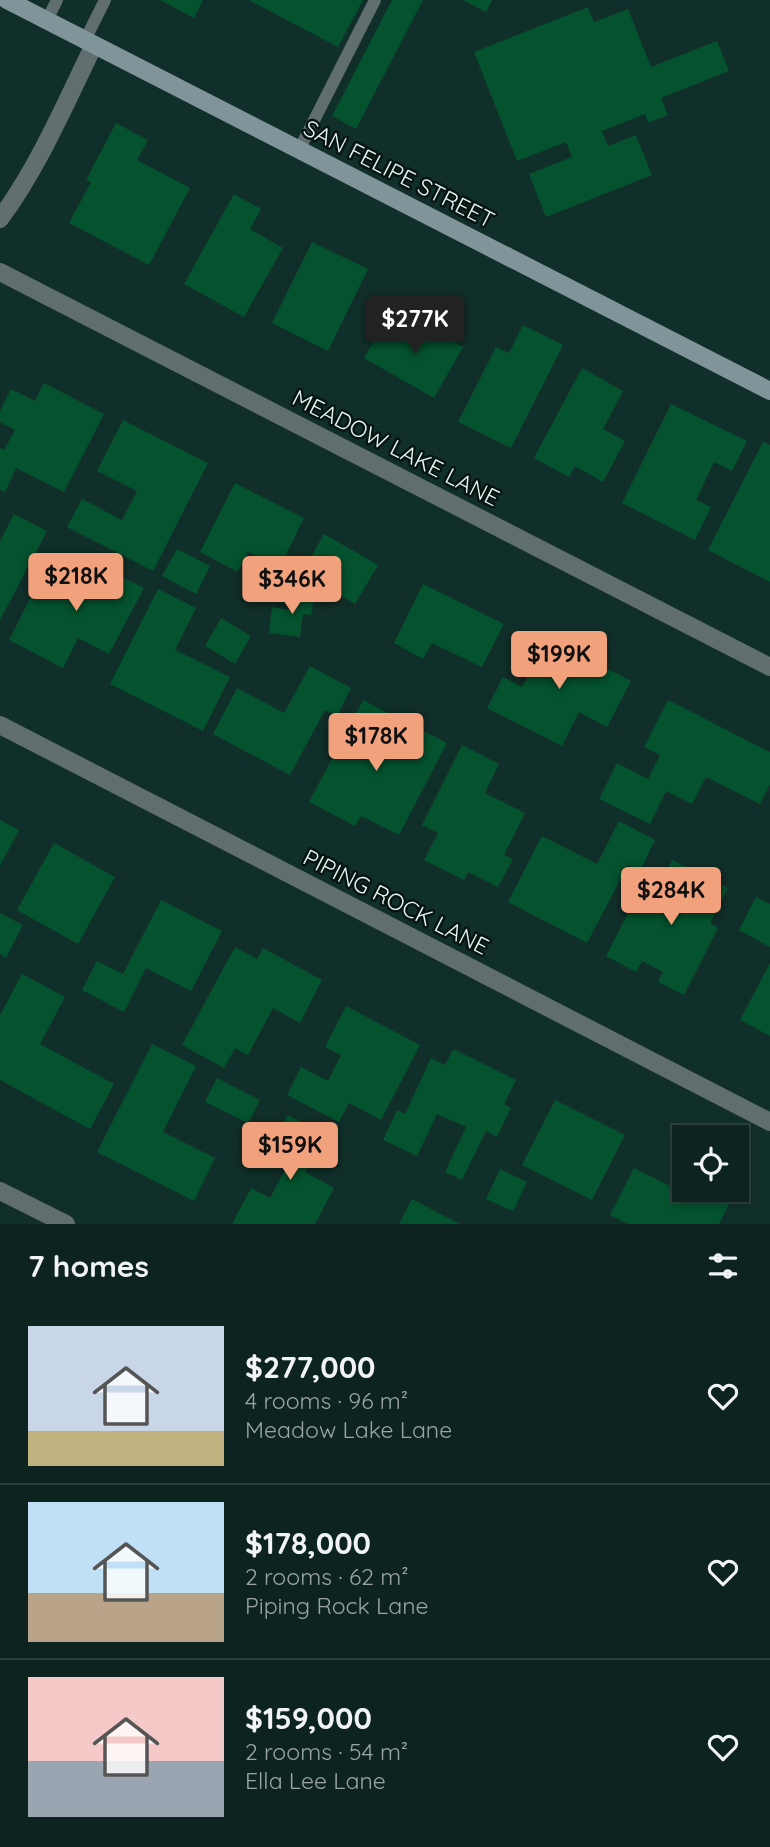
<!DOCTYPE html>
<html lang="en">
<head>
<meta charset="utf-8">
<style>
  :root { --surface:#0d2320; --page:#1b2f2d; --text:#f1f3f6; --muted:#9aa4a5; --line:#2d403e; --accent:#f1a17c }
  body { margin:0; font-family:Quicksand,sans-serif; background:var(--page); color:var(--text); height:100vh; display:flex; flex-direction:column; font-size:26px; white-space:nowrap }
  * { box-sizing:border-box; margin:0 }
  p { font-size:23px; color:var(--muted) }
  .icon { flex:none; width:38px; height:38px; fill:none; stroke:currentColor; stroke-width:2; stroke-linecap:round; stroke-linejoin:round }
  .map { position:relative; height:1224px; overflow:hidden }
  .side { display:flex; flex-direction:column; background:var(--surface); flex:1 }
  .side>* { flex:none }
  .fabs { position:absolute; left:672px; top:1125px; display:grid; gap:14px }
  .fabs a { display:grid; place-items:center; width:77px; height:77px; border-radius:0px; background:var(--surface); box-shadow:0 4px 10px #0003,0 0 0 2px var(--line); font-size:35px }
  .price { position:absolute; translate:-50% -60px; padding:0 16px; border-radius:7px; background:var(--accent); color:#111; font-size:23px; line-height:46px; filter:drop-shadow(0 2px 4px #0008) }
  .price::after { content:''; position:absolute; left:50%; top:42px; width:21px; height:16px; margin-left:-10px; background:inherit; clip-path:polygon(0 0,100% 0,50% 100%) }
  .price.selected { background:#222; color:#fff }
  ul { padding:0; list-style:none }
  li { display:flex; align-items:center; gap:21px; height:175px; padding:0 28px }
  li+li { border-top:2px solid var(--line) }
  li span { display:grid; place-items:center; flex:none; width:196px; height:140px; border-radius:0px; color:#555 }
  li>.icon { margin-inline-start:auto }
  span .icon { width:84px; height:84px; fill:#fffc; stroke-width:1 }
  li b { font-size:30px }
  h2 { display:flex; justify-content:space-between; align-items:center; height:84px; padding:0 28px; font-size:30px }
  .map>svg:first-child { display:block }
</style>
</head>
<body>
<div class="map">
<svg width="770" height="1224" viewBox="0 0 770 1224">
  <rect width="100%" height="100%" fill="#112f2a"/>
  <path fill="#04532e" d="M 160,0 L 203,0 L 194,18 Z
    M 249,0 L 363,0 L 338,47 Z
    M 392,0 L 423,0 L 356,129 L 332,116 Z
    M 463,0 L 492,0 L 486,12 Z
    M 588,7 L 594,22 L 628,9 L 651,67 L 717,41 L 729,71 L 661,98 L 668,115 L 648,123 L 645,114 L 602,131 L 608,146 L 636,135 L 652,175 L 546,217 L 529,174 L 572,157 L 566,142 L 517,161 L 474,52 Z
    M 116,123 L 148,140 L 137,160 L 190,188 L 149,265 L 69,223 L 91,182 L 86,180 Z
    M 234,194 L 261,209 L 250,229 L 283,248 L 244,317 L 184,284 Z
    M 312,242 L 368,269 L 328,351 L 272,323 Z
    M 417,320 L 463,347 L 434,398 L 364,358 L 385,322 L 409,335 Z
    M 523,325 L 563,345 L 511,448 L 458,422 L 496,347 L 509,353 Z
    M 582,368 L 623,391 L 603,429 L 625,441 L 603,482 L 575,466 L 569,477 L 534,458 Z
    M 44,383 L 104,414 L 64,492 L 16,468 L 5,492 L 0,490 L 0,448 L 4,450 L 15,430 L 0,422 L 0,411 L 11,389 L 35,401 Z
    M 671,404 L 747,441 L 732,471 L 714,462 L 696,500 L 711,507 L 695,540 L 622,503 Z
    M 123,420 L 208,463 L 153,571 L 67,527 L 82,499 L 122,520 L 137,491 L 97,471 Z
    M 763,442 L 770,445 L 770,582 L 708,550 Z
    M 235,483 L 304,518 L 280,567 L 248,552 L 238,572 L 200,552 Z
    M 14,514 L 47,531 L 0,620 L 0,541 Z
    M 324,534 L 378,565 L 355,604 L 302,573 Z
    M 177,549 L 210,566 L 196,594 L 162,576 Z
    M 88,560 L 144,588 L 109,654 L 78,638 L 63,668 L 9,640 L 46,567 L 76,583 Z
    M 423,584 L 504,624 L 482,667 L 432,643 L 423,659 L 394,643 Z
    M 158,589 L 196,608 L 175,650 L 230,677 L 203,731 L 110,684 Z
    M 298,591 L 315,593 L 311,615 L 303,614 L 300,637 L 269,633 L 272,607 L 295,611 Z
    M 221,618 L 251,636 L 235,664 L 205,646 Z
    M 534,631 L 631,681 L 607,727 L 579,712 L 562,746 L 487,708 L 503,677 L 522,687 L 535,662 L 521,655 Z
    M 310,666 L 351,688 L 337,716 L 325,710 L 290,775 L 213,734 L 237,688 L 284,713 Z
    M 363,700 L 397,718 L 382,746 L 405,758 L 420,729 L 447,743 L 399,835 L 361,816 L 355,826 L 309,802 Z
    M 668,700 L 770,752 L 770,784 L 760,804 L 706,777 L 692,804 L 666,791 L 650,824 L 599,799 L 617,763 L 648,779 L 660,755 L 644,747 Z
    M 462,745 L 499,764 L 485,793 L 525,813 L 504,855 L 513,859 L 498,887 L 468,872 L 464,880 L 424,860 L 438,833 L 422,825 Z
    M 0,820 L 19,830 L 0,866 Z
    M 619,821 L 655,840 L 640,871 L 628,865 L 587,943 L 508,902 L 542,836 L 597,864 Z
    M 54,843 L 115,877 L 78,944 L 17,910 Z
    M 672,860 L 728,888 L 710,923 L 718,928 L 684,995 L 658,982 L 663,972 L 642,961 L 636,972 L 606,956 L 640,890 L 653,897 Z
    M 756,897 L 770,904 L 770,947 L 739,930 Z
    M 161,900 L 222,931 L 191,991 L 146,968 L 124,1012 L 82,990 L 97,961 L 123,974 Z
    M 0,913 L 23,925 L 6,958 L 0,954 Z
    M 235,947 L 257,959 L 263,948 L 322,980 L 300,1023 L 273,1008 L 248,1055 L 235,1048 L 224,1068 L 182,1045 Z
    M 770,963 L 770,1036 L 740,1020 Z
    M 22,974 L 65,997 L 40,1044 L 114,1084 L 90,1129 L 0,1080 L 0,1015 Z
    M 346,1006 L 420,1045 L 381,1120 L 349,1103 L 339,1122 L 287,1095 L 301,1067 L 328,1081 L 341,1055 L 325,1047 Z
    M 152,1044 L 196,1066 L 163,1132 L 215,1158 L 194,1201 L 97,1152 Z
    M 453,1049 L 516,1080 L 504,1104 L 511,1108 L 497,1137 L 486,1131 L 462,1180 L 445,1172 L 466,1127 L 437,1114 L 417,1156 L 383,1140 L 397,1110 L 405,1114 L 431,1058 L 445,1065 Z
    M 217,1078 L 260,1100 L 248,1123 L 205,1102 Z
    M 555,1100 L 625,1135 L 592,1200 L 522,1165 Z
    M 288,1115 L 325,1135 L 305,1172 L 334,1188 L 315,1224 L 232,1224 L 251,1188 L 270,1198 L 290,1161 L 269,1150 Z
    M 634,1168 L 685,1193 L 687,1190 L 736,1190 L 719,1224 L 628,1224 L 610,1215 Z
    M 500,1169 L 527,1182 L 513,1211 L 486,1199 Z
    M 412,1199 L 460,1224 L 399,1224 Z"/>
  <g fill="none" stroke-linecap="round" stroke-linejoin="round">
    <path stroke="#616e70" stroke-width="12" d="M 47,20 L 57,0
      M 85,40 L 105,0
      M 299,150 L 375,0"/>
    <path stroke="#616e70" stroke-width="18" d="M 0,219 C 39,166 65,104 94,45
      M 0,272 L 770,667
      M 0,725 L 770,1122
      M 0,1191 L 66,1224"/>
    <path stroke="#809599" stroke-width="18" d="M 7,0 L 770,391"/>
  </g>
  <g text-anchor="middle" stroke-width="5" stroke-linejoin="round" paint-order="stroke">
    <g font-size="23" fill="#e5f7f3" stroke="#081412">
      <text transform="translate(399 174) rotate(27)" y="8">SAN FELIPE STREET</text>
      <text transform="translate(396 448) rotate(27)" y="8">MEADOW LAKE LANE</text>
      <text transform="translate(396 902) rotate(27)" y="8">PIPING ROCK LANE</text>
    </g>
  </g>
</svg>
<div class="fabs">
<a><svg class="icon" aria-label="locate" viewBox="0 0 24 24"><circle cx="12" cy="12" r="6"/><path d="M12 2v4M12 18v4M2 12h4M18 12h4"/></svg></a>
</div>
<b class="price selected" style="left:415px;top:356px">$277K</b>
<b class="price" style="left:76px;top:613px">$218K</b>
<b class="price" style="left:292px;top:616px">$346K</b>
<b class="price" style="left:559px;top:691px">$199K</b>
<b class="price" style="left:376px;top:773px">$178K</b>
<b class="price" style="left:671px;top:927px">$284K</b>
<b class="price" style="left:290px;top:1182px">$159K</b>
</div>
<section class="side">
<h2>7 homes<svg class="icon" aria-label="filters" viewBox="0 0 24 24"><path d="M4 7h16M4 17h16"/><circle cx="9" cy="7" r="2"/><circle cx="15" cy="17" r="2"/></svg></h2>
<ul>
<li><span style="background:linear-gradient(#c9d6e8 75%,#c2b280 0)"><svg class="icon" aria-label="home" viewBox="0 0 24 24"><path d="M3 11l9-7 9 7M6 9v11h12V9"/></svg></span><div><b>$277,000</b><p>4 rooms · 96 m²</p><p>Meadow Lake Lane</p></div><svg class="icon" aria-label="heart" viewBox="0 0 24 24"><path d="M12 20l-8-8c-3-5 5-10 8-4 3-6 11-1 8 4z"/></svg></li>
<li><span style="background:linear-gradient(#bfe0f5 65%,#b9a48a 0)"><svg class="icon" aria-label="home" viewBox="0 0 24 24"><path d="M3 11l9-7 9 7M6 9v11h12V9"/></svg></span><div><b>$178,000</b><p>2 rooms · 62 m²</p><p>Piping Rock Lane</p></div><svg class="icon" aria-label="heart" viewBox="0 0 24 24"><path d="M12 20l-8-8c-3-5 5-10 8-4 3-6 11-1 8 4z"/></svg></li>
<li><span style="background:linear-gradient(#f6c9c9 60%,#9aa5b1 0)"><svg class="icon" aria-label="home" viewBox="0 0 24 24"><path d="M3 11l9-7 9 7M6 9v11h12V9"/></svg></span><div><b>$159,000</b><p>2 rooms · 54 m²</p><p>Ella Lee Lane</p></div><svg class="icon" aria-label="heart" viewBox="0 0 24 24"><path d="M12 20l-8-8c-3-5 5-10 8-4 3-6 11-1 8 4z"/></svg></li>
</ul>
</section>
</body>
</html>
